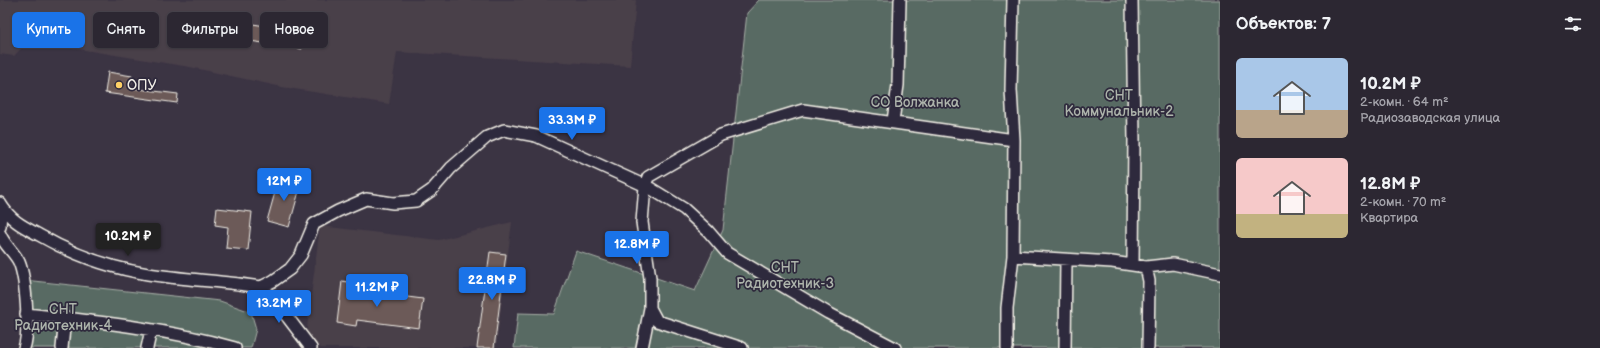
<!DOCTYPE html>
<html lang="ru">
<head>
<meta charset="utf-8">
<style>
  :root { --surface:#2c2732; --page:#38333e; --text:#f1f3f6; --muted:#a6a5ac; --line:#48444d; --accent:#1a73e8 }
  body { margin:0; font-family:"Balsamiq Sans",sans-serif; background:var(--page); color:var(--text); height:100vh; display:flex; flex-direction:column; font-size:15px; white-space:nowrap }
  * { box-sizing:border-box; margin:0 }
  p { font-size:13px; color:var(--muted) }
  .icon { flex:none; width:22px; height:22px; fill:none; stroke:currentColor; stroke-width:2; stroke-linecap:round; stroke-linejoin:round }
  .map { position:relative; flex:1; overflow:hidden }
  .side { display:flex; flex-direction:column; background:var(--surface); width:380px }
  .side>* { flex:none }
  .top-card { position:absolute; left:12px; top:12px; width:380px; height:36px; display:flex; gap:8px }
  .price { position:absolute; translate:-50% -34px; padding:0 9px; border-radius:4px; background:var(--accent); color:#fff; font-size:13px; line-height:26px; filter:drop-shadow(0 1px 2px #0008) }
  .price::after { content:''; position:absolute; left:50%; top:24px; width:12px; height:9px; margin-left:-6px; background:inherit; clip-path:polygon(0 0,100% 0,50% 100%) }
  .price.current { background:#222; color:#fff }
  ul { padding:0; list-style:none }
  li { display:flex; align-items:center; gap:12px; height:100px; padding:0 16px }
  li span { display:grid; place-items:center; flex:none; width:112px; height:80px; border-radius:6px; color:#555 }
  li>.icon { margin-inline-start:auto }
  span .icon { width:48px; height:48px; fill:#fffc; stroke-width:1 }
  li b { font-size:17px }
  h2 { display:flex; justify-content:space-between; align-items:center; height:48px; padding:0 16px; font-size:17px }
  .pill { padding:0 14px; border-radius:6px; background:var(--surface); box-shadow:0 1px 3px #0004,0 0 0 1px var(--line); font-size:14px; line-height:36px }
  .pill.current { background:var(--accent); color:#fff }
  main { display:flex; flex:1; min-height:0 }
  .map>svg:first-child { display:block }
</style>
</head>
<body>
<main>
<div class="map">
<svg width="1220" height="348" viewBox="0 0 1220 348">
  <rect width="100%" height="100%" fill="#3b3443"/>
  <filter id="ink" filterUnits="userSpaceOnUse"><feTurbulence type="fractalNoise" baseFrequency=".025" numOctaves="2"/><feDisplacementMap in="SourceGraphic" scale="8" xChannelSelector="R" yChannelSelector="G"/><feConvolveMatrix kernelMatrix="1 2 1 2 8 2 1 2 1" color-interpolation-filters="sRGB"/></filter>
  <g filter="url(#ink)">
    <path fill="#4a3f4a" d="M 0,0 L 636,0 L 630,66 L 397,52 L 389,104 L 282,87 L 190,67 L 28,41 L 14,56 L 0,54 Z
      M 512,222 L 496,348 L 321,348 L 306,336 L 320,226 L 439,240 Z"/>
    <path fill="#596b63" stroke="#a6aea6" d="M 759,0 L 1220,0 L 1220,348 L 514,348 L 518,313 L 554,314 L 576,251 L 695,291 L 723,230 L 747,13 Z
      M 24,280 L 220,301 L 251,312 L 256,329 L 251,348 L 25,348 Z"/>
    <path fill="#6c5a59" stroke="#f4f1e8" d="M 227,20 L 304,32 L 302,49 L 224,37 Z
      M 108,72 L 132,76 L 130,88 L 178,94 L 177,103 L 105,93 Z
      M 279,178 L 301,184 L 289,227 L 267,221 Z
      M 217,208 L 252,212 L 248,250 L 226,248 L 228,227 L 215,225 Z
      M 490,252 L 506,254 L 494,348 L 477,348 Z
      M 342,281 L 361,284 L 360,291 L 423,299 L 419,328 L 357,320 L 356,326 L 337,323 Z"/>
    <g fill="none" stroke-linecap="round" stroke-linejoin="round">
      <defs>
        <path id="minor" d="M 1132,0 L 1134,140 L 1133,264
          M 893,121 L 898,85 L 900,0
          M 0,203 C 10,220 22,226 39,235 C 72,254 111,268 148,274 C 186,280 224,281 261,287
          M 0,227 L 1,211 L 3,208
          M 0,234 C 4,245 14,252 19,262 C 26,279 30,331 24,348
          M 1013,256 L 1112,262 L 1146,267 L 1173,264 L 1220,274
          M 1146,267 L 1149,281 L 1148,348
          M 261,287 L 273,281 L 290,269 L 301,255 L 314,224 L 338,211 L 366,199 L 393,203 L 416,201 L 432,190 L 451,168 L 487,137 L 504,130 L 536,136 L 650,188 L 684,209 L 708,231 L 727,253 L 828,313 L 895,348
          M 261,287 L 279,306 L 311,348
          M 650,308 L 657,321 L 742,348
          M 26,314 C 96,321 167,329 235,348
          M 62,348 L 65,318
          M 147,348 L 151,330
          M 642,348 L 650,308 L 650,278 L 642,222 L 645,186 L 648,177 L 721,135 L 803,110 L 1014,140
          M 1007,348 L 1007,308 L 1013,256 L 1014,140 L 1011,90 L 1013,0
          M 1065,348 L 1066,260"/>
      </defs>
      <use href="#minor" stroke="#f4f1e8" stroke-width="14"/>
      <use href="#minor" stroke="#2f2a3d" stroke-width="11"/>
    </g>
  </g>
  <circle fill="#ffd166" stroke="#2f2a3d" stroke-width="1.5" cx="119" cy="85" r="4"/>
  <g text-anchor="middle" stroke-width="3.5" stroke-linejoin="round" paint-order="stroke">
    <g font-size="14" fill="#f4f1e8" stroke="#2f2a3d" text-anchor="start">
      <text x="127" y="90">ОПУ</text>
    </g>
    <g font-size="14" fill="#aeb5ac" stroke="#2f2a3d">
      <text x="1119" y="100">СНТ<tspan x="1119" dy="16">Коммунальник-2</tspan></text>
      <text x="915" y="107">СО Волжанка</text>
      <text x="785" y="272">СНТ<tspan x="785" dy="16">Радиотехник-3</tspan></text>
      <text x="63" y="314">СНТ<tspan x="63" dy="16">Радиотехник-4</tspan></text>
    </g>
  </g>
</svg>
<b class="price" style="left:572px;top:141px">33.3M ₽</b>
<b class="price" style="left:284px;top:202px">12M ₽</b>
<b class="price current" style="left:128px;top:257px">10.2M ₽</b>
<b class="price" style="left:637px;top:265px">12.8M ₽</b>
<b class="price" style="left:492px;top:301px">22.8M ₽</b>
<b class="price" style="left:377px;top:308px">11.2M ₽</b>
<b class="price" style="left:279px;top:324px">13.2M ₽</b>
<div class="top-card">
<a class="pill current">Купить</a>
<a class="pill">Снять</a>
<a class="pill">Фильтры</a>
<a class="pill">Новое</a>
</div>
</div>
<section class="side">
<h2>Объектов: 7<svg class="icon" aria-label="filters" viewBox="0 0 24 24"><path d="M4 7h16M4 17h16"/><circle cx="9" cy="7" r="2"/><circle cx="15" cy="17" r="2"/></svg></h2>
<ul>
<li><span style="background:linear-gradient(#a9c7e8 65%,#b9a48a 0)"><svg class="icon" aria-label="home" viewBox="0 0 24 24"><path d="M3 11l9-7 9 7M6 9v11h12V9"/></svg></span><div><b>10.2M ₽</b><p>2-комн. · 64 m²</p><p>Радиозаводская улица</p></div></li>
<li><span style="background:linear-gradient(#f6c9c9 70%,#c2b280 0)"><svg class="icon" aria-label="home" viewBox="0 0 24 24"><path d="M3 11l9-7 9 7M6 9v11h12V9"/></svg></span><div><b>12.8M ₽</b><p>2-комн. · 70 m²</p><p>Квартира</p></div></li>
</ul>
</section>
</main>
</body>
</html>
